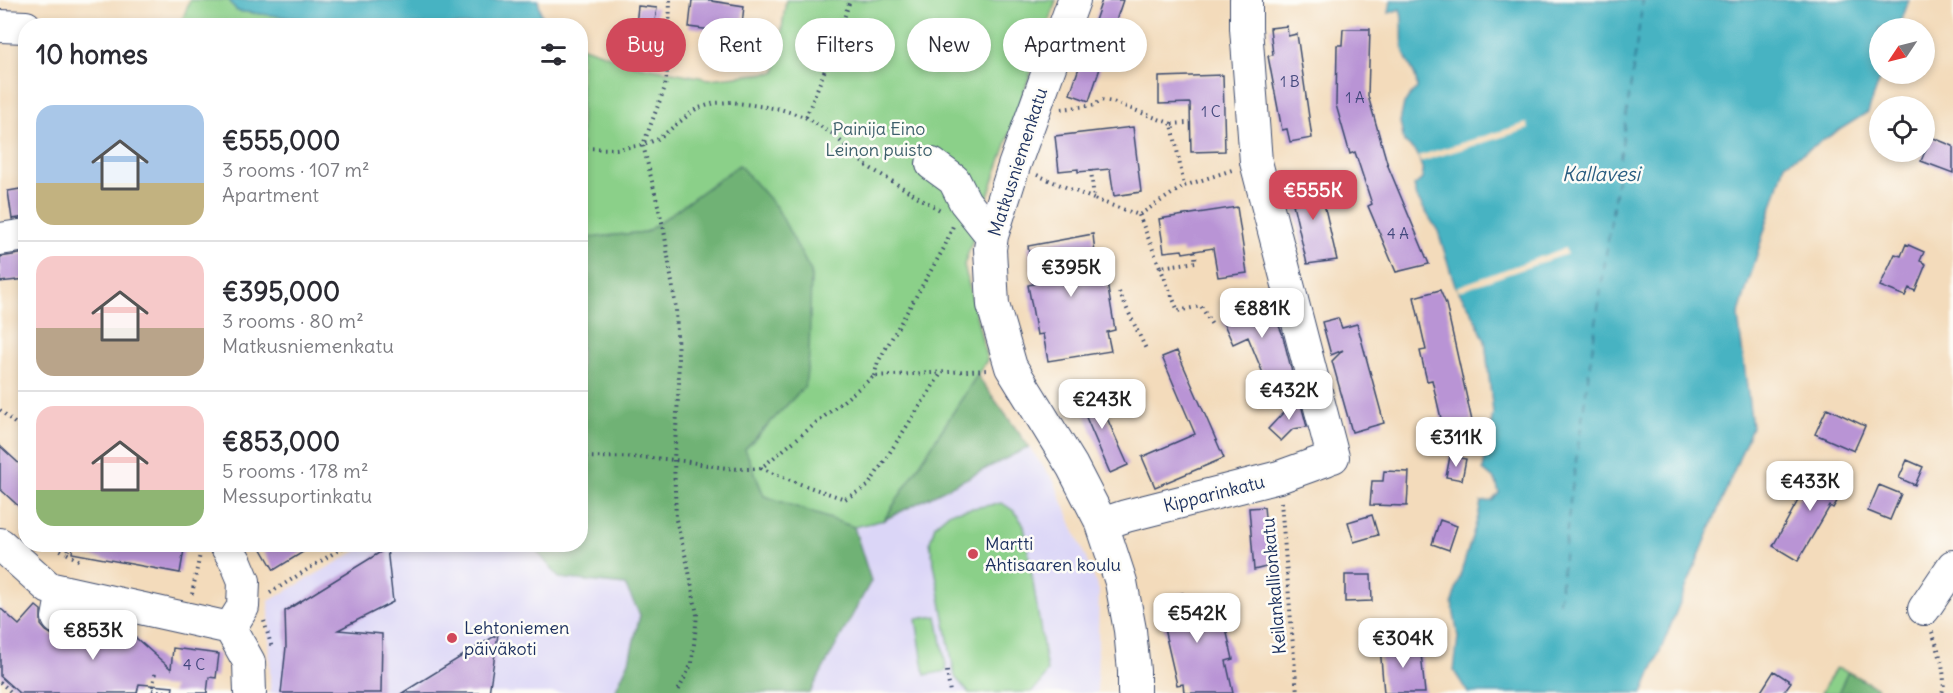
<!DOCTYPE html>
<html lang="en">
<head>
<meta charset="utf-8">
<style>
  :root { --surface:#fff; --page:#f7f7f7; --text:#2b2b33; --muted:#7c7c81; --line:#e1e1e2; --accent:#d1495b }
  body { margin:0; font-family:Delius,sans-serif; background:var(--page); color:var(--text); height:100vh; display:flex; flex-direction:column; font-size:22px; white-space:nowrap }
  * { box-sizing:border-box; margin:0 }
  p { font-size:20px; color:var(--muted) }
  .icon { flex:none; width:33px; height:33px; fill:none; stroke:currentColor; stroke-width:2; stroke-linecap:round; stroke-linejoin:round }
  .map { position:relative; flex:1; overflow:hidden }
  .sheet { position:absolute; left:18px; top:18px; width:570px; height:534px; display:flex; flex-direction:column; background:var(--surface); border-radius:24px; box-shadow:0 3px 9px #0003 }
  .sheet>* { flex:none }
  .top-card { position:absolute; left:606px; top:18px; width:570px; height:54px; display:flex; gap:12px }
  .needle { width:39px; rotate:235deg }
  .tools { position:absolute; left:1869px; top:18px; display:grid; gap:12px }
  .tools a { display:grid; place-items:center; width:66px; height:66px; border-radius:50%; background:var(--surface); box-shadow:0 3px 9px #0003; font-size:30px }
  .price { position:absolute; translate:-50% -51px; padding:0 14px; border-radius:12px; background:#fff; color:#222; font-size:20px; line-height:39px; filter:drop-shadow(0 2px 3px #0008) }
  .price::after { content:''; position:absolute; left:50%; top:36px; width:18px; height:14px; margin-left:-9px; background:inherit; clip-path:polygon(0 0,100% 0,50% 100%) }
  .price.on { background:var(--accent); color:#fff }
  ul { padding:0; list-style:none }
  li { display:flex; align-items:center; gap:18px; height:150px; padding:0 18px }
  li+li { border-top:2px solid var(--line) }
  li span { display:grid; place-items:center; flex:none; width:168px; height:120px; border-radius:18px; color:#555 }
  li>.icon { margin-inline-start:auto }
  span .icon { width:72px; height:72px; fill:#fffc; stroke-width:1 }
  li b { font-size:26px }
  h2 { display:flex; justify-content:space-between; align-items:center; height:72px; padding:0 18px; font-size:26px }
  .tag { padding:0 21px; border-radius:27px; background:var(--surface); box-shadow:0 3px 9px #0003; font-size:21px; line-height:54px }
  .tag.on { background:var(--accent); color:#fff }
  .map>svg:first-child { display:block }
</style>
</head>
<body>
<div class="map">
<svg width="1953" height="693" viewBox="0 0 1953 693">
  <rect width="100%" height="100%" fill="#fdfcf7"/>
  <filter id="ink" filterUnits="userSpaceOnUse"><feTurbulence type="fractalNoise" baseFrequency=".0167" numOctaves="2"/><feDisplacementMap in="SourceGraphic" scale="12" xChannelSelector="R" yChannelSelector="G"/><feConvolveMatrix kernelMatrix="1 2 1 2 8 2 1 2 1" color-interpolation-filters="sRGB"/></filter>
  <filter id="wash" filterUnits="userSpaceOnUse"><feTurbulence type="fractalNoise" baseFrequency=".008" numOctaves="4" result="noise"/><feDisplacementMap in="SourceGraphic" scale="24" xChannelSelector="R" yChannelSelector="G"/><feGaussianBlur stdDeviation="1.35" result="paint"/><feColorMatrix in="noise" values="0 0 0 0 0 0 0 0 0 0 0 0 0 0 0 0 0 1.4 0 .05"/><feComposite in="paint" operator="in"/></filter>
  <g filter="url(#wash)">
    <rect width="100%" height="100%" fill="#f3dbbb"/>
    <path fill="#dbd6f7" d="M 1029,447 L 1054,481 L 1099,590 L 1097,693 L 810,693 L 871,582 L 854,527 L 884,520 Z
      M 532,544 L 559,578 L 625,585 L 640,615 L 629,661 L 614,693 L 270,693 L 269,601 L 367,545 Z"/>
    <path fill="#8bd089" stroke="#538074" stroke-width="1.5" d="M 190,0 L 229,0 L 237,11 L 311,20 L 324,25 L 180,26 Z
      M 786,0 L 1056,0 L 964,265 L 987,360 L 884,520 L 854,527 L 764,496 L 745,449 L 805,386 L 811,272 L 796,246 L 739,165 L 646,232 L 587,238 L 581,237 L 581,46 L 635,65 L 709,79 L 776,72 Z
      M 1002,503 L 1014,511 L 1024,525 L 1047,671 L 1041,683 L 1031,692 L 969,693 L 955,677 L 930,542 L 935,525 L 950,512 Z
      M 937,616 L 947,671 L 925,675 L 916,619 Z
      M 1836,668 L 1848,672 L 1838,693 L 1821,693 Z"/>
    <path fill="#70b275" stroke="#46706a" stroke-width="1.5" d="M 739,165 L 777,208 L 811,272 L 809,357 L 805,386 L 745,449 L 764,496 L 854,527 L 871,581 L 810,693 L 614,693 L 629,661 L 640,615 L 625,585 L 559,578 L 532,545 L 580,544 L 581,237 L 587,238 L 646,232 Z
      M 977,375 L 1029,447 L 884,520 Z
      M 1848,672 L 1876,687 L 1880,693 L 1838,693 Z"/>
    <path fill="#46b3c2" stroke="#307190" stroke-width="1.5" d="M 229,0 L 538,0 L 541,14 L 548,25 L 324,25 L 311,20 L 237,11 Z
      M 1391,0 L 1909,0 L 1899,28 L 1880,28 L 1880,74 L 1882,74 L 1868,112 L 1785,164 L 1738,316 L 1752,427 L 1643,693 L 1468,693 L 1454,671 L 1458,637 L 1452,602 L 1478,517 L 1481,502 L 1492,501 L 1499,493 L 1496,481 L 1483,470 L 1493,413 L 1485,341 L 1471,310 L 1455,286 L 1438,231 L 1417,198 L 1414,186 L 1422,179 L 1423,171 L 1417,153 L 1404,142 L 1400,122 L 1404,103 L 1417,88 C 1417,72 1408,66 1404,52 C 1400,38 1405,23 1400,9 L 1389,13 Z"/>
    <path fill="#f3dbbb" d="M 1527,123 L 1529,129 L 1420,162 L 1418,156 Z
      M 1565,248 L 1567,254 L 1459,291 L 1456,287 Z"/>
    <g fill="none" stroke-linecap="round" stroke-linejoin="round">
      <path stroke="#2a5d81" stroke-width="1.5" stroke-dasharray="8 6" stroke-linecap="butt" d="M 1559,602 L 1570,502 L 1643,0"/>
    </g>
    <g id="blocks">
      <path fill="#b994d5" d="M 692,0 L 712,0 L 712,1 L 744,6 L 741,34 L 689,27 Z
        M 1102,0 L 1123,0 L 1089,101 L 1070,94 Z
        M 638,6 L 657,8 L 654,27 L 636,25 Z
        M 1287,26 L 1288,36 L 1297,34 L 1312,138 L 1290,142 L 1287,129 L 1282,130 L 1268,56 L 1273,55 L 1270,28 Z
        M 1343,29 L 1370,29 L 1368,96 L 1388,166 L 1429,264 L 1396,272 L 1368,206 L 1372,204 L 1355,152 L 1350,154 L 1336,105 L 1337,45 L 1342,45 Z
        M 1223,75 L 1225,151 L 1191,152 L 1190,103 L 1159,104 L 1159,77 Z
        M 1133,127 L 1141,192 L 1114,196 L 1110,169 L 1078,172 L 1078,169 L 1059,171 L 1055,136 Z
        M 1931,137 L 1953,146 L 1953,173 L 1921,161 Z
        M 1309,174 L 1312,184 L 1319,182 L 1337,260 L 1307,264 L 1293,204 L 1298,203 L 1292,178 Z
        M 26,188 L 26,217 L 12,219 L 8,191 Z
        M 1237,207 L 1247,273 L 1218,277 L 1213,248 L 1183,253 L 1182,250 L 1164,252 L 1159,219 Z
        M 1093,234 L 1095,254 L 1102,253 L 1115,330 L 1107,332 L 1111,351 L 1048,361 L 1043,334 L 1037,335 L 1028,285 L 1034,284 L 1028,246 Z
        M 1906,244 L 1924,252 L 1920,261 L 1926,264 L 1915,291 L 1909,288 L 1905,296 L 1880,286 L 1895,254 L 1901,256 Z
        M 26,253 L 26,279 L 0,282 L 0,257 Z
        M 1440,290 L 1446,304 L 1472,421 L 1443,427 L 1432,380 L 1427,381 L 1420,351 L 1426,350 L 1414,297 Z
        M 1268,300 L 1282,333 L 1292,372 L 1267,383 L 1248,337 L 1233,344 L 1222,320 Z
        M 1338,318 L 1342,328 L 1357,324 L 1384,423 L 1352,432 L 1332,361 L 1343,350 L 1331,355 L 1322,322 Z
        M 1177,351 L 1224,458 L 1155,487 L 1142,457 L 1195,434 L 1162,357 Z
        M 1093,387 L 1128,465 L 1110,473 L 1076,394 Z
        M 1297,398 L 1300,401 L 1307,427 L 1293,429 L 1281,441 L 1268,429 Z
        M 1827,408 L 1865,426 L 1854,451 L 1815,434 Z
        M 0,446 L 26,470 L 26,513 L 0,489 Z
        M 1450,456 L 1466,459 L 1462,480 L 1446,477 Z
        M 1907,460 L 1923,467 L 1915,485 L 1899,478 Z
        M 1817,466 L 1848,483 L 1833,508 L 1830,506 L 1798,561 L 1773,546 Z
        M 1384,471 L 1409,472 L 1407,506 L 1370,505 L 1372,481 L 1383,481 Z
        M 1879,485 L 1901,494 L 1890,520 L 1868,511 Z
        M 1264,507 L 1270,566 L 1254,570 L 1249,508 Z
        M 1372,515 L 1378,535 L 1354,542 L 1348,522 Z
        M 1440,520 L 1457,526 L 1449,550 L 1432,544 Z
        M 73,544 L 185,544 L 180,573 L 72,553 Z
        M 259,544 L 316,544 L 274,570 Z
        M 387,548 L 393,602 L 338,630 L 382,634 L 381,693 L 281,693 L 286,647 L 285,611 Z
        M 1345,575 L 1371,575 L 1372,601 L 1345,602 Z
        M 1183,593 L 1185,600 L 1210,595 L 1212,605 L 1220,603 L 1233,659 L 1226,661 L 1233,693 L 1184,693 L 1183,684 L 1177,685 L 1159,607 L 1164,606 L 1162,598 Z
        M 36,606 L 41,610 L 41,625 L 46,631 L 54,636 L 65,635 L 72,629 L 76,621 L 128,631 L 171,669 L 173,648 L 219,654 L 216,678 L 209,677 L 207,693 L 172,693 L 173,687 L 139,684 L 137,693 L 19,693 L 0,676 L 0,608 L 19,625 Z
        M 498,634 L 489,693 L 402,693 Z
        M 1420,643 L 1425,693 L 1384,693 L 1380,647 Z
        M 1774,671 L 1791,682 L 1783,693 L 1760,693 Z"/>
    </g>
  </g>
  <g filter="url(#ink)">
    <use href="#blocks" fill-opacity="0" stroke="#3b496c" stroke-width="1.5"/>
    <g fill="none" stroke-linecap="round" stroke-linejoin="round">
      <defs>
        <path id="minor" d="M 1074,0 L 1014,166 L 992,236 L 990,249 L 993,305 L 1011,367 L 1072,466 L 1102,524 L 1121,582 L 1130,630 L 1134,671 L 1134,693
          M 1246,0 L 1246,28 L 1256,162 L 1333,457
          M 0,26 L 26,27
          M 932,164 L 954,180 L 965,202 L 992,236
          M 0,239 L 26,235
          M 1102,524 L 1126,516 L 1279,477 L 1326,460
          M 0,544 L 49,588 L 230,628 L 249,662 L 250,693
          M 225,544 L 236,562 L 244,581 L 243,607 L 230,628
          M 1924,609 L 1953,566
          M 58,618 L 63,591"/>
      </defs>
      <use href="#minor" stroke="#3b496c" stroke-width="34"/>
      <path stroke="#3b496c" stroke-width="4" stroke-dasharray="1.5 4.5" stroke-linecap="butt" d="M 670,0 L 668,64 L 665,87 L 643,145 L 664,230 L 676,309 L 679,383 L 674,460 L 676,520 L 688,566 L 697,615 L 692,663 L 677,693
        M 1062,109 L 1095,105 L 1101,100 L 1113,102 L 1172,124 L 1184,186 L 1232,170
        M 806,117 L 837,40 L 850,0
        M 1172,124 L 1187,123
        M 580,148 L 616,149 L 643,145 L 658,139 L 696,109 L 715,103 L 731,102 L 780,109 L 805,117 L 833,134 L 865,165 L 940,210
        M 1091,170 L 1094,199 L 1139,215 L 1184,186
        M 1037,175 L 1094,199
        M 1139,215 L 1160,267 L 1196,262 L 1194,251
        M 1160,267 L 1178,311 L 1201,306 L 1212,325
        M 1119,292 L 1146,349
        M 874,376 L 878,362 L 944,248 L 953,226
        M 0,410 L 26,433
        M 580,457 C 611,458 643,456 674,460 C 706,463 727,472 761,468 L 874,376 L 987,370
        M 761,468 L 803,485 L 845,499 L 868,486 L 942,372
        M 1281,502 L 1297,693
        M 50,544 L 66,553
        M 72,544 L 66,553 L 80,561
        M 270,593 L 348,544
        M 192,594 L 200,554
        M 264,621 L 272,648
        M 1932,632 C 1938,648 1948,677 1942,693
        M 947,671 L 950,693
        M 0,682 L 12,693
        M 152,690 L 172,693
        M 152,693 L 155,672"/>
      <use href="#minor" stroke="#fff" stroke-width="32"/>
    </g>
  </g>
  <g fill="#d1495b" stroke="#fdfcf7" stroke-width="2">
    <circle cx="973" cy="554" r="6"/>
    <circle cx="452" cy="638" r="6"/>
  </g>
  <g text-anchor="middle" stroke-width="5" stroke-linejoin="round" paint-order="stroke">
    <g font-size="15" fill="#42487c">
      <text x="1290" y="87">1 B</text>
      <text x="1355" y="103">1 A</text>
      <text x="1211" y="117">1 C</text>
      <text x="1398" y="239">4 A</text>
      <text x="194" y="670">4 C</text>
    </g>
    <g font-size="18" fill="#3d5f6b" stroke="#fdfcf7">
      <text x="879" y="135">Painija Eino<tspan x="879" dy="21">Leinon puisto</tspan></text>
    </g>
    <g font-size="18" fill="#1b2f5e" stroke="#fdfcf7">
      <text transform="translate(1018 162) rotate(-72)" y="6">Matkusniemenkatu</text>
      <text transform="translate(1214 494) rotate(-14)" y="6">Kipparinkatu</text>
      <text transform="translate(1274 586) rotate(-95)" y="6">Keilankallionkatu</text>
    </g>
    <g font-size="18" fill="#1b2f5e" stroke="#fdfcf7" text-anchor="start">
      <text x="985" y="550">Martti<tspan x="985" dy="21">Ahtisaaren koulu</tspan></text>
      <text x="464" y="634">Lehtoniemen<tspan x="464" dy="21">päiväkoti</tspan></text>
    </g>
    <g font-size="20" font-style="italic" fill="#2a5d81" stroke="#fdfcf7">
      <text x="1601" y="181">Kallavesi</text>
    </g>
  </g>
</svg>
<div class="tools">
<a><svg class="needle" viewBox="-14 -14 28 28"><path d="M0-13l5 13h-10z" fill="#e53935"/><path d="M0 13l5-13h-10z" fill="#7c7c81"/></svg></a>
<a><svg class="icon" aria-label="locate" viewBox="0 0 24 24"><circle cx="12" cy="12" r="6"/><path d="M12 2v4M12 18v4M2 12h4M18 12h4"/></svg></a>
</div>
<b class="price on" style="left:1313px;top:221px">€555K</b>
<b class="price" style="left:1071px;top:298px">€395K</b>
<b class="price" style="left:1262px;top:339px">€881K</b>
<b class="price" style="left:1289px;top:421px">€432K</b>
<b class="price" style="left:1102px;top:430px">€243K</b>
<b class="price" style="left:1456px;top:468px">€311K</b>
<b class="price" style="left:1810px;top:512px">€433K</b>
<b class="price" style="left:1197px;top:644px">€542K</b>
<b class="price" style="left:93px;top:661px">€853K</b>
<b class="price" style="left:1403px;top:669px">€304K</b>
<div class="top-card">
<a class="tag on">Buy</a>
<a class="tag">Rent</a>
<a class="tag">Filters</a>
<a class="tag">New</a>
<a class="tag">Apartment</a>
</div>
<section class="sheet">
<h2>10 homes<svg class="icon" aria-label="filters" viewBox="0 0 24 24"><path d="M4 7h16M4 17h16"/><circle cx="9" cy="7" r="2"/><circle cx="15" cy="17" r="2"/></svg></h2>
<ul>
<li><span style="background:linear-gradient(#a9c7e8 65%,#c2b280 0)"><svg class="icon" aria-label="home" viewBox="0 0 24 24"><path d="M3 11l9-7 9 7M6 9v11h12V9"/></svg></span><div><b>€555,000</b><p>3 rooms · 107 m²</p><p>Apartment</p></div></li>
<li><span style="background:linear-gradient(#f6c9c9 60%,#b9a48a 0)"><svg class="icon" aria-label="home" viewBox="0 0 24 24"><path d="M3 11l9-7 9 7M6 9v11h12V9"/></svg></span><div><b>€395,000</b><p>3 rooms · 80 m²</p><p>Matkusniemenkatu</p></div></li>
<li><span style="background:linear-gradient(#f6c9c9 70%,#8fb573 0)"><svg class="icon" aria-label="home" viewBox="0 0 24 24"><path d="M3 11l9-7 9 7M6 9v11h12V9"/></svg></span><div><b>€853,000</b><p>5 rooms · 178 m²</p><p>Messuportinkatu</p></div></li>
</ul>
</section>
</div>
</body>
</html>
